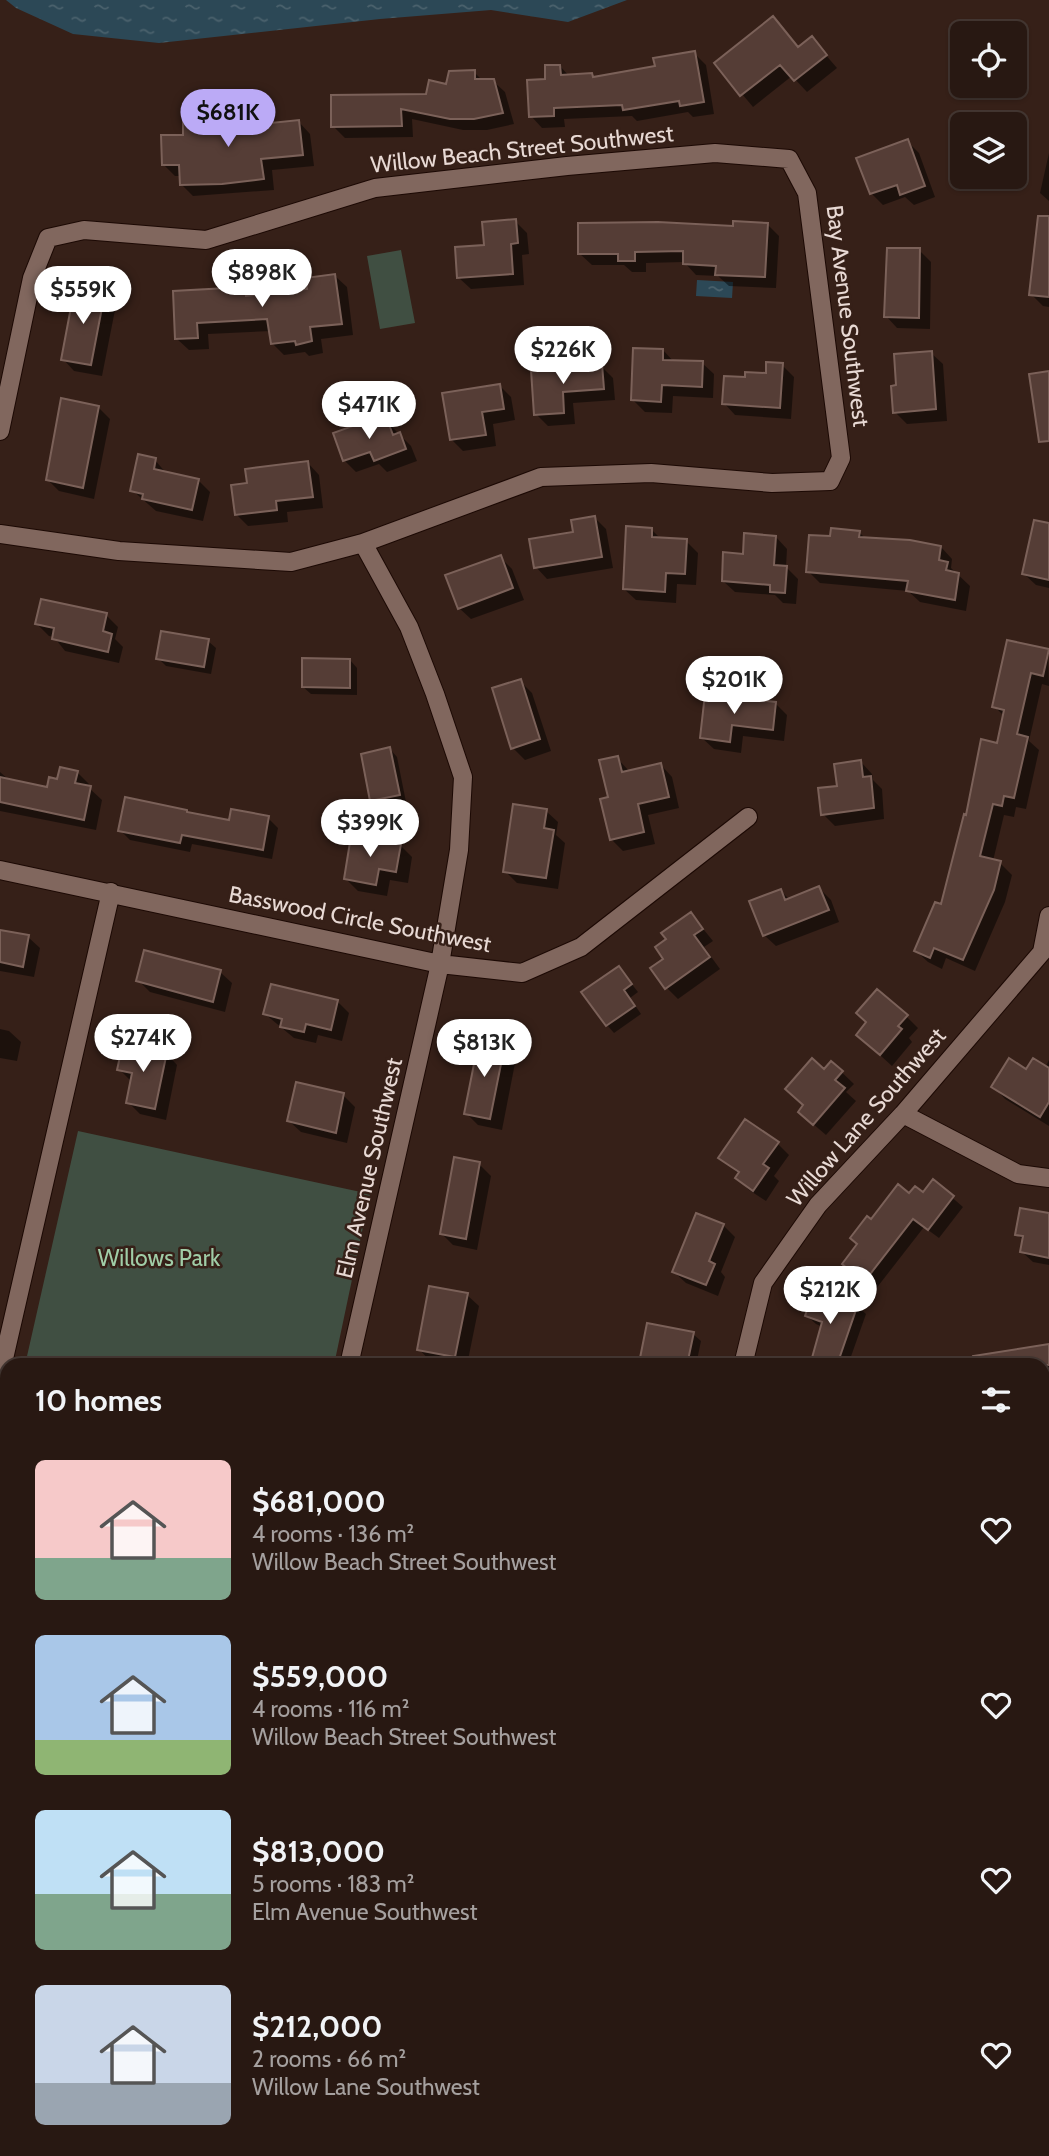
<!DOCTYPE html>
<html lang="en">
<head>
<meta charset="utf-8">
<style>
  :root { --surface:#281812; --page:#342520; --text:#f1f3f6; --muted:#a5a09f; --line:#443732; --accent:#bbaaf6 }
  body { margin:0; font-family:Cabin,sans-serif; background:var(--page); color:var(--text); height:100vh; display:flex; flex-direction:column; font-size:26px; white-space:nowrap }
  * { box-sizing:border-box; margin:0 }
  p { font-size:23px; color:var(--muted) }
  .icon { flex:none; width:38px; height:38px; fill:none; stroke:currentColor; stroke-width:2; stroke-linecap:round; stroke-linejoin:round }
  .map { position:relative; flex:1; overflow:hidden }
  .sheet { position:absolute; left:0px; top:1358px; width:1050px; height:798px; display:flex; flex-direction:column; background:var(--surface); border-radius:21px 21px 0 0; box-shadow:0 2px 5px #0004,0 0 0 2px var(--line) }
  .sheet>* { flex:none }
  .buttons { position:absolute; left:950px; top:21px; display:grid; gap:14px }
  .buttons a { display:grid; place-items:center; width:77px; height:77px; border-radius:10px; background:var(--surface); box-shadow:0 2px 5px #0004,0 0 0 2px var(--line); font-size:35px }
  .price { position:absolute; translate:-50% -60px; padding:0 16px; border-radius:24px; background:#fff; color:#222; font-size:23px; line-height:46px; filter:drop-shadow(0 2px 4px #0008) }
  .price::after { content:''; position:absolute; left:50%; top:42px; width:21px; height:16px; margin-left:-10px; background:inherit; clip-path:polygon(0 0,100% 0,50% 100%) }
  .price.current { background:var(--accent); color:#111 }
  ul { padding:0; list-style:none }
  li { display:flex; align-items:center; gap:21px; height:175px; padding:0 35px }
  li span { display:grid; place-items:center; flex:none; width:196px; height:140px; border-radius:10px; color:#555 }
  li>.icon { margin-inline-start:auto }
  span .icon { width:84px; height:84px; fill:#fffc; stroke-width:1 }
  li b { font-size:30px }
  h2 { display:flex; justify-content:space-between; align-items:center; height:84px; padding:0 35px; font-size:30px }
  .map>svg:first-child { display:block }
</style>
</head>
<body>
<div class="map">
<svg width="1049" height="2156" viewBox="0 0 1049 2156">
  <defs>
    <pattern id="water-ripples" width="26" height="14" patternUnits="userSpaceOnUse" patternTransform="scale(1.75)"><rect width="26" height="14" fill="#2c4856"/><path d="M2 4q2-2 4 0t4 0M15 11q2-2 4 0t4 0" fill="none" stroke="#4b626d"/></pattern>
  </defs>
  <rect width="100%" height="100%" fill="#362018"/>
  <path fill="#404f42" d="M 401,250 L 415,323 L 380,329 L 367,256 Z
    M 78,1131 L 370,1194 L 334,1365 L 25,1365 Z
    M 7,1442 L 7,1504 L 0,1503 L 0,1473 Z"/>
  <path fill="url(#water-ripples)" d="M 6,0 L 627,0 L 568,22 L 491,10 L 380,19 L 159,43 L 73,34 L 16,8 Z
    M 697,280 L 733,282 L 732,298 L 696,296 Z
    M 1043,1808 L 1049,1815 L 1049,1902 L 1043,1904 Z"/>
  <path fill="#0007" d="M 773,18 L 799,48 L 812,39 L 837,68 L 807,92 L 792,76 L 753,107 L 716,63 Z
    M 694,53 L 706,65 L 714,114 L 693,117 L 688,112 L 637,121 L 632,116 L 564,119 L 565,127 L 542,128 L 531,116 L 547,81 L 560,66 L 569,76 L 592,75 L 595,78 L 657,67 Z
    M 474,72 L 483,81 L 493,81 L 505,92 L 514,124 L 487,130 L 463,130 L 412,119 L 413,137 L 345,138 L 333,126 L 427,96 Z
    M 251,118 L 259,126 L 299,122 L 310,134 L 314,166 L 272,170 L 274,190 L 193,196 L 181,184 L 181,176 L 175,176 L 163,164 L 215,120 L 217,122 Z
    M 907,141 L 919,153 L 935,197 L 914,205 L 905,197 L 883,205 L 871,193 Z
    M 1049,153 L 1049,201 L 1040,193 Z
    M 515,221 L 527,233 L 529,254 L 522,255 L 524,285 L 471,289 L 459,278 L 486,246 Z
    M 767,224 L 779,236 L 776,288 L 729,286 L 718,276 L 696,275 L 684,262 L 646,263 L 646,272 L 632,272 L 624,265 L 592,265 L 580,254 Z
    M 1049,234 L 1049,307 L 1043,306 L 1031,294 Z
    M 919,250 L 931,262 L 930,329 L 897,328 L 886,316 Z
    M 335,276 L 347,287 L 353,335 L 321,339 L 323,353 L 309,356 L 305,352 L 284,355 L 272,343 L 271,331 L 208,334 L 209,349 L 189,350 L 177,339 L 175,293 L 244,289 L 253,297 L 309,290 Z
    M 104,293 L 116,305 L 102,376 L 74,371 L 63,359 Z
    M 663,350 L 674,362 L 702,363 L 714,374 L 713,398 L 673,396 L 672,413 L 645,412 L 633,400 Z
    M 931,353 L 943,364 L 947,421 L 907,424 L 895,412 L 898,387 Z
    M 782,365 L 794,377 L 791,419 L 735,415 L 724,403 L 747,379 L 767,375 Z
    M 601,366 L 613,378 L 615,400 L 573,403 L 575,424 L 548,426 L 536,414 L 533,371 Z
    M 500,386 L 511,397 L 515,420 L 493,424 L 496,446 L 463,451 L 451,439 Z
    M 99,408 L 110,419 L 94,499 L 59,491 L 47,479 Z
    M 386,421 L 411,446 L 417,461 L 387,472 L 379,464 L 356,472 L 344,460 L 361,425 L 365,429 Z
    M 155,460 L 166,473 L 198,480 L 210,492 L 203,521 L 156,511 L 132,490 Z
    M 308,463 L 319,475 L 323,508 L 287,512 L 288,522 L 248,526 L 236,514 L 249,485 Z
    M 595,518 L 606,529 L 613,568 L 547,579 L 536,567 Z
    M 1049,525 L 1049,588 L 1036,585 L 1024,574 Z
    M 651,529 L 662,540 L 686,541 L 698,553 L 696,585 L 677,584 L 676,603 L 636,600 L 624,589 Z
    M 859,532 L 866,539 L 941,547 L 952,559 L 951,568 L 970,586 L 966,611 L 920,602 L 908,591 L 820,583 L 808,571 L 832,538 Z
    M 776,537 L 787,549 L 786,567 L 798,579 L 796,604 L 783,603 L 775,595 L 735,592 L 723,581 L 745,556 Z
    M 500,557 L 512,569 L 524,600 L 471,619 L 459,608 Z
    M 106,615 L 118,627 L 115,639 L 123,647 L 119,663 L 65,651 L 54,637 L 49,636 L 37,624 Z
    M 208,641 L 216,648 L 211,674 L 166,666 L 158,658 Z
    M 1048,651 L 1049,686 L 1042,684 L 1029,741 L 1039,750 L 1026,809 L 1016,807 L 1014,817 L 1004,815 L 993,861 L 1000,863 L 1012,875 L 1005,902 L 975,971 L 946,958 L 942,969 L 928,962 L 916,951 L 942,907 L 967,817 L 998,745 L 1005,717 L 994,706 Z
    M 350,660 L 357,668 L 357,695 L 311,694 L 303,687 Z
    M 520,681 L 532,693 L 551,751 L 525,760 L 513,748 Z
    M 776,704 L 787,715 L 784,741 L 743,736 L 741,753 L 714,749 L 702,738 Z
    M 390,749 L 397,757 L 406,802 L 379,808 L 372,800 Z
    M 617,758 L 630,772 L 661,765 L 672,777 L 679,808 L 648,815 L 655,844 L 623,851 L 611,839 L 610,799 Z
    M 861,762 L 872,774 L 873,780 L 882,789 L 884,819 L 835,826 L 823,814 Z
    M 0,772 L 9,780 L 49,789 L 77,772 L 89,784 L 88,787 L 102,800 L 96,830 L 0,811 Z
    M 186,811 L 190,815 L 230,822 L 268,818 L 278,828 L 272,859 L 192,844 L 190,852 L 130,840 L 120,830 Z
    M 546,811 L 558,822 L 556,835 L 565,843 L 558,889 L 517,883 L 505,871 Z
    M 400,845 L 412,857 L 408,883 L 390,880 L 387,896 L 358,891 L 346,879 Z
    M 819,888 L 831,900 L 839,922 L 776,946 L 764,935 L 781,891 L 790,900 Z
    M 691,914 L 713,941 L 704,947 L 720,969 L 678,999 L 666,987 L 665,960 L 668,940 Z
    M 0,931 L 28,937 L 40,948 L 34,977 L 0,971 Z
    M 619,968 L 638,992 L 630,998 L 641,1014 L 614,1033 L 607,1025 Z
    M 220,972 L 232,983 L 225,1012 L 150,992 L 138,980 Z
    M 337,1001 L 349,1013 L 342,1041 L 318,1035 L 316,1043 L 294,1038 L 265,1014 Z
    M 906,1016 L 918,1028 L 909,1038 L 912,1042 L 892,1066 L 870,1046 L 868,1023 Z
    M 0,1029 L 9,1031 L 21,1042 L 17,1061 L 0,1058 Z
    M 504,1046 L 516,1058 L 502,1130 L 478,1125 L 466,1113 Z
    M 166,1053 L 177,1065 L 166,1120 L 140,1114 L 128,1102 L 131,1081 L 119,1069 Z
    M 1049,1060 L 1049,1126 L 1005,1099 L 994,1087 L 1045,1068 Z
    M 832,1063 L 854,1084 L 846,1092 L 856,1101 L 826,1135 L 812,1123 L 824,1071 Z
    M 343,1095 L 355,1107 L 347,1143 L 301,1132 L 289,1121 Z
    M 777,1143 L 789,1155 L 774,1176 L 779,1181 L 766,1201 L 749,1190 L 737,1178 L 740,1175 L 721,1158 Z
    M 479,1164 L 491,1176 L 477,1250 L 453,1245 L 441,1233 Z
    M 933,1181 L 963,1207 L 939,1238 L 924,1227 L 875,1290 L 844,1264 L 859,1245 L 871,1221 L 910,1195 L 923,1195 Z
    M 1049,1215 L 1049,1265 L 1033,1262 L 1022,1252 L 1024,1241 L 1017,1234 Z
    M 723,1225 L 735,1237 L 721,1272 L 725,1277 L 718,1296 L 686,1283 L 674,1272 Z
    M 467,1295 L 479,1306 L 467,1365 L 450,1365 L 430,1361 L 419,1349 Z
    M 857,1306 L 866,1314 L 848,1365 L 812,1365 L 823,1327 L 816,1324 L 807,1316 Z
    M 693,1334 L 701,1341 L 696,1365 L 649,1365 L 642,1358 Z
    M 1049,1345 L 1049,1472 L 1046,1472 L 1043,1469 L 1043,1365 L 996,1365 Z
    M 33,2149 L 87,2149 L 86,2156 L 32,2156 Z
    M 165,2149 L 215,2149 L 214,2156 L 164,2156 Z
    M 269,2149 L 298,2149 L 298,2156 L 273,2156 Z"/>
  <path fill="#553d36" stroke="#7b6159" stroke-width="2" d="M 773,16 L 798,47 L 812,36 L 827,55 L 794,81 L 780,65 L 740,96 L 714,63 Z
    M 695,51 L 704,102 L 680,106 L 679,101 L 623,110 L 622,105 L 554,108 L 554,116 L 529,117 L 527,80 L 545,79 L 545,65 L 560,65 L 561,75 L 592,73 L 593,77 L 655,66 L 653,58 Z
    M 475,70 L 475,79 L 494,79 L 503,113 L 474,119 L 450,119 L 401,109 L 402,126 L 331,127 L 331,95 L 426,94 L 429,80 L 446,84 L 449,71 Z
    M 252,117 L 252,125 L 299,120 L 303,155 L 261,159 L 264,179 L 222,184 L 180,185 L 179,165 L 162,165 L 161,135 L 183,135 L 183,119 L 215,119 L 215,121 Z
    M 908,139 L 925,186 L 900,195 L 897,185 L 870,194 L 856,158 Z
    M 1038,216 L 1049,216 L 1049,297 L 1029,295 Z
    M 516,219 L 518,243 L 511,244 L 513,274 L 457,278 L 455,247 L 484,245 L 482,222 Z
    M 733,221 L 768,223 L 765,277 L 715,275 L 716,266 L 683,264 L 683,251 L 635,252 L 635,261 L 618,261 L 618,254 L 578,254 L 578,223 L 658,222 L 733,226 Z
    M 887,248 L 920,248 L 919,318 L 884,317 Z
    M 335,274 L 342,324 L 310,327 L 312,341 L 296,345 L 295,341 L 271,344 L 267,319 L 197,323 L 198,338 L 175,339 L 173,291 L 245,287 L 246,296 L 307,289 L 305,278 Z
    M 75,286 L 105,292 L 91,365 L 61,360 Z
    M 633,348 L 663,349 L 663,360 L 703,361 L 702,387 L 662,385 L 661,402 L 631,400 Z
    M 932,351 L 936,409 L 893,413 L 891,386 L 896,385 L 894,354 Z
    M 766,362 L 783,363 L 780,408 L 722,404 L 724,376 L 745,377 L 745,372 L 766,373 Z
    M 602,364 L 604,389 L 563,392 L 564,413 L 534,415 L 531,370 Z
    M 1049,371 L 1049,441 L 1039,442 L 1029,374 Z
    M 500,384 L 504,409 L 482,412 L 486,435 L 450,440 L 442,393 Z
    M 61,398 L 99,406 L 83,488 L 46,480 Z
    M 387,419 L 393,435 L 400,432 L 406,449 L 374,461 L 370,452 L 343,461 L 333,433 L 361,423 L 363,428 Z
    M 138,454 L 156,458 L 154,469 L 199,479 L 192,510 L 142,499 L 143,494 L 130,491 Z
    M 308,461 L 313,497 L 276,501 L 277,510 L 235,515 L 231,485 L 247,483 L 245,469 Z
    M 595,516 L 602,557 L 534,568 L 529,539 L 573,532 L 571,520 Z
    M 1034,520 L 1049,523 L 1049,580 L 1022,574 Z
    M 626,526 L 652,528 L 652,537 L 687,539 L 685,574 L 666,573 L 665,592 L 623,589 Z
    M 831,528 L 860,531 L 859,537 L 910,540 L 941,546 L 939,560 L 948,562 L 946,570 L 959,573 L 955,600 L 906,591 L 908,581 L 806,572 L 809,535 L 830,536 Z
    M 744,533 L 776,536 L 774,565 L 787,566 L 785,593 L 770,592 L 770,585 L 722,581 L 723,552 L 743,554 Z
    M 501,555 L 513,588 L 458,609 L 445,575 Z
    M 41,599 L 107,613 L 103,631 L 112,634 L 108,652 L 52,639 L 54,628 L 35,624 Z
    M 161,631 L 209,639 L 204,667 L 156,659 Z
    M 1007,640 L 1049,649 L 1043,676 L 1031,673 L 1017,734 L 1028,737 L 1014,798 L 1004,796 L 1002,806 L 993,804 L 980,856 L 1001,861 L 994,890 L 963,960 L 934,948 L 930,958 L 914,951 L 935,902 L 941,904 L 964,814 L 966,815 L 981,739 L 997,743 L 1004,710 L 992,707 Z
    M 302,658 L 350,659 L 350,688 L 302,687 Z
    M 521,679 L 540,739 L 511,749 L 492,688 Z
    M 705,694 L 776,702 L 773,730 L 732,725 L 730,742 L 700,738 Z
    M 390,747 L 400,795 L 370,801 L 361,754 Z
    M 618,756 L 622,772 L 661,763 L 669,797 L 638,804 L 644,832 L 610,840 L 600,799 L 608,797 L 599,760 Z
    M 861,760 L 863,777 L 871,776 L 874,808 L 821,815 L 818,788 L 837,786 L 834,764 Z
    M 60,767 L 78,771 L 75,783 L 91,786 L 84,820 L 0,802 L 0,777 L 47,787 L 49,777 L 57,779 Z
    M 125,797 L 187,810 L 187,812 L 229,820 L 231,809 L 269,816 L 263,850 L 182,835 L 180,843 L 118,831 Z
    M 513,804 L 547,809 L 544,828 L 554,830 L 546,878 L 503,872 Z
    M 351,836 L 401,844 L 396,872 L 379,869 L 376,885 L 344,879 Z
    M 819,886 L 829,910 L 763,936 L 749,901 L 781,889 L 785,900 Z
    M 691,912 L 703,929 L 694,935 L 710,957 L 665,989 L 650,968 L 663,959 L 655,947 L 666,939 L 661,933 Z
    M 0,930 L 29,935 L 23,967 L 0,962 Z
    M 144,950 L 221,970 L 213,1002 L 136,981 Z
    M 619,966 L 632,984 L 624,990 L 635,1006 L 606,1026 L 581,992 Z
    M 271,984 L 338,1000 L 331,1030 L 306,1024 L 304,1032 L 280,1027 L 282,1019 L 263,1014 Z
    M 877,989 L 908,1015 L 898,1026 L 902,1029 L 880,1055 L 856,1035 L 866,1022 L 856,1013 Z
    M 479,1039 L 505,1044 L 490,1119 L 464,1114 Z
    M 123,1043 L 167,1052 L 155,1109 L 126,1103 L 132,1073 L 117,1070 Z
    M 812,1058 L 824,1069 L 831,1061 L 843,1071 L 835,1080 L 845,1088 L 813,1125 L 798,1112 L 803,1105 L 785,1089 Z
    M 1009,1058 L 1026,1069 L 1033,1058 L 1049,1068 L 1049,1102 L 1040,1117 L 991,1087 Z
    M 296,1082 L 344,1093 L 336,1133 L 287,1121 Z
    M 745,1119 L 779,1142 L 763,1164 L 769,1168 L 753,1191 L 735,1178 L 739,1172 L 718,1158 Z
    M 454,1157 L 480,1162 L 466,1239 L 440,1234 Z
    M 933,1179 L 954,1196 L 928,1230 L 913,1219 L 864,1282 L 842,1264 L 857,1244 L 850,1238 L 867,1216 L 871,1219 L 898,1184 L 909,1193 L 915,1186 L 923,1192 Z
    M 1020,1208 L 1049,1213 L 1049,1258 L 1020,1252 L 1023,1236 L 1015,1235 Z
    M 696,1213 L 724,1224 L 709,1261 L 715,1264 L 706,1285 L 672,1272 Z
    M 429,1286 L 468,1293 L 455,1357 L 417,1350 Z
    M 814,1289 L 858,1304 L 837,1365 L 810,1365 L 822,1322 L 805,1316 Z
    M 647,1323 L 694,1332 L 687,1365 L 673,1365 L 640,1358 Z
    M 1049,1344 L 1049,1365 L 974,1365 L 973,1356 Z"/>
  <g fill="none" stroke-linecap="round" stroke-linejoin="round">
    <defs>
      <path id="minor" d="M 0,431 L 32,278 L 48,238 L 84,230 L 206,240 L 375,188 L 567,166 L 715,153 L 789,159 L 807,193 L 841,458 L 830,481 L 772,483 L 651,473 L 541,477 L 363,543 L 291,562 L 119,551 L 0,534
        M 0,870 L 440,964 L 522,973 L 581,947 L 748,817
        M 903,1114 L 1018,1174 L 1049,1178
        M 349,1365 L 440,964 L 459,850 L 463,777 L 435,694 L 409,627 L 363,543
        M 743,1365 L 763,1283 L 818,1205 L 903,1114 L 1042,952 L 1049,916
        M 0,1376 L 111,892
        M 1043,1578 L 1049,1549
        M 123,2156 L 124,2149
        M 392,2156 L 412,2149"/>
      <path id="tertiary" d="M 0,1529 L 7,1530
        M 1043,1687 L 1049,1691
        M 1043,1732 L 1049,1736"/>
      <path id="primary" d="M 1043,2016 L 1049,2014
        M 1043,2056 L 1049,2054
        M 686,2156 L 703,2149
        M 787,2156 L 805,2149"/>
    </defs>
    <use href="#minor" stroke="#1c0904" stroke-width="20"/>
    <use href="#tertiary" stroke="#1c0904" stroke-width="20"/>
    <use href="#primary" stroke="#1c0904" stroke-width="20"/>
    <use href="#minor" stroke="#81675e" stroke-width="18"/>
    <use href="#tertiary" stroke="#81675e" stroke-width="18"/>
    <use href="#primary" stroke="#b7807a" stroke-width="18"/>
  </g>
  <g text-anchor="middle" stroke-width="5" stroke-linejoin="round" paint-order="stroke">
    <g font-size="23" fill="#e8d9d4" stroke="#362018">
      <text transform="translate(522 149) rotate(-6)" y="8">Willow Beach Street Southwest</text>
      <text transform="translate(848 316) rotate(83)" y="8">Bay Avenue Southwest</text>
      <text transform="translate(360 919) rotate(11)" y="8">Basswood Circle Southwest</text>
      <text transform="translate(866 1117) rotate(-49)" y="8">Willow Lane Southwest</text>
      <text transform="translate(369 1168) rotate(-77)" y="8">Elm Avenue Southwest</text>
    </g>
    <g font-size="23" fill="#a0cda7" stroke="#362018">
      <text x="159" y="1266">Willows Park</text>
    </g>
  </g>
</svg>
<div class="buttons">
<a><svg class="icon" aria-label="locate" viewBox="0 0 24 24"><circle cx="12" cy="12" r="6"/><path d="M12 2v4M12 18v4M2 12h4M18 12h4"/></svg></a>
<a><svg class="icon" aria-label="layers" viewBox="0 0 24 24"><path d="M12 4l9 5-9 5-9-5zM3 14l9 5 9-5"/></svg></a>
</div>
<b class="price current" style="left:228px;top:149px">$681K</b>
<b class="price" style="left:262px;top:309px">$898K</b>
<b class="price" style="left:83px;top:326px">$559K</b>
<b class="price" style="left:563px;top:386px">$226K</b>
<b class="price" style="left:369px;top:441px">$471K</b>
<b class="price" style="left:734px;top:716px">$201K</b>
<b class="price" style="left:370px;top:859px">$399K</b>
<b class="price" style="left:143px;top:1074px">$274K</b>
<b class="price" style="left:484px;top:1079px">$813K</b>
<b class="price" style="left:830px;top:1326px">$212K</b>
<section class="sheet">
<h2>10 homes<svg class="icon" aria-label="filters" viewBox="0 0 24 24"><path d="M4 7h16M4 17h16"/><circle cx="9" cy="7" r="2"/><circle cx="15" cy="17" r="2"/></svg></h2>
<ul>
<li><span style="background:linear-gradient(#f6c9c9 70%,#7fa58c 0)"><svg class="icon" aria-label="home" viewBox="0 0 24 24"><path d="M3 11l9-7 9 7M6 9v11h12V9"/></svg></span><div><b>$681,000</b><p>4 rooms · 136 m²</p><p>Willow Beach Street Southwest</p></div><svg class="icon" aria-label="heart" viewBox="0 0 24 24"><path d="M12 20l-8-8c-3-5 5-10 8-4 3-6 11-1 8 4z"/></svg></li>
<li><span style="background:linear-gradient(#a9c7e8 75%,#8fb573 0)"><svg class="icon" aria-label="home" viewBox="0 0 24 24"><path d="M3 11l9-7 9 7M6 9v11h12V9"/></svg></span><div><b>$559,000</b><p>4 rooms · 116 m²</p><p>Willow Beach Street Southwest</p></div><svg class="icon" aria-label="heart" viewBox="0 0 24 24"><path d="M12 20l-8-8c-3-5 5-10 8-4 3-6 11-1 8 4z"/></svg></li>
<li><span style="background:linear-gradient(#bfe0f5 60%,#7fa58c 0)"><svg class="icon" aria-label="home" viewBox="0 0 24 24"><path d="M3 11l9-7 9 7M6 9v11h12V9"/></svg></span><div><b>$813,000</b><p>5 rooms · 183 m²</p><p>Elm Avenue Southwest</p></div><svg class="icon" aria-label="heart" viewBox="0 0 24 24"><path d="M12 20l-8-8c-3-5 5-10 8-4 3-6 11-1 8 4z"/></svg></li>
<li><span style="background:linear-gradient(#c9d6e8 70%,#9aa5b1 0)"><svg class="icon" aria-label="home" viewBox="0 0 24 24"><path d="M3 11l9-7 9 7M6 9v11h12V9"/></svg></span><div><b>$212,000</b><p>2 rooms · 66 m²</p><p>Willow Lane Southwest</p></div><svg class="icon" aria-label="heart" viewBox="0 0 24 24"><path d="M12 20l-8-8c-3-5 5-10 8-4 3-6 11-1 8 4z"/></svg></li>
</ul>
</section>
</div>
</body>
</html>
